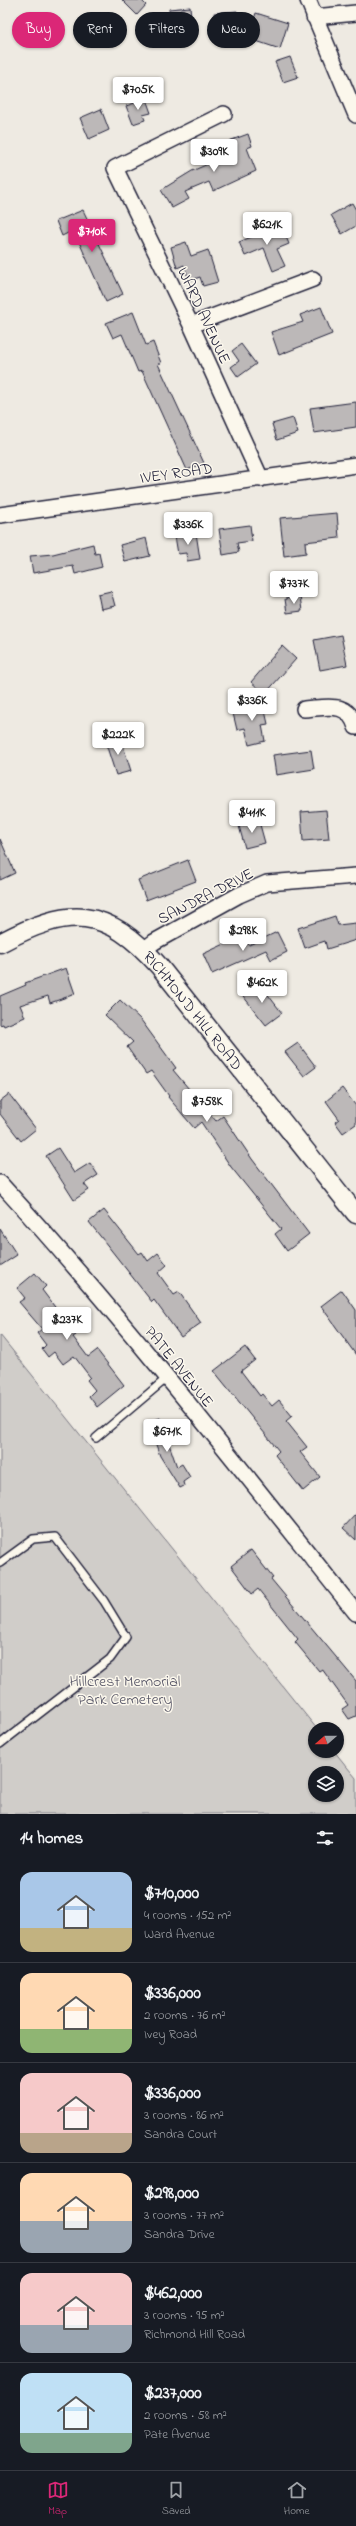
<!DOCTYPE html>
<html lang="en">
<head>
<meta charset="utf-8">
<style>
  :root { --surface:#171b24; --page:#242831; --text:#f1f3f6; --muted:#9ea1a6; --line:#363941; --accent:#db2777 }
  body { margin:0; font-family:"Indie Flower",sans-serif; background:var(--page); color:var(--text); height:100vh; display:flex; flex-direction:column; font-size:15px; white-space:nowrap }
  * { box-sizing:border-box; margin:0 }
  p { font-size:13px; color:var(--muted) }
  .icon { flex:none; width:22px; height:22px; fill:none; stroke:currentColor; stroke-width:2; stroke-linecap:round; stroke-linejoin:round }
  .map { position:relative; height:1814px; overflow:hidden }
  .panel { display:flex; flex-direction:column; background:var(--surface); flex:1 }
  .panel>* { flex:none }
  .banner { position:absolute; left:12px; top:12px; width:332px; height:36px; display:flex; gap:8px }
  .needle { width:26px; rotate:250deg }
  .controls { position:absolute; left:308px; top:1722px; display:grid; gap:8px }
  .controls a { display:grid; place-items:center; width:36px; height:36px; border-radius:50%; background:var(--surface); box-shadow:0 1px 3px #0004; font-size:20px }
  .price { position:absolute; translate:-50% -34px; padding:0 9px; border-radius:4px; background:#fff; color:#222; font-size:13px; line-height:26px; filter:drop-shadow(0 1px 2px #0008) }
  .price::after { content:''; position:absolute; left:50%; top:24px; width:12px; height:9px; margin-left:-6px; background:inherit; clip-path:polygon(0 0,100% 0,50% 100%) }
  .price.selected { background:var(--accent); color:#fff }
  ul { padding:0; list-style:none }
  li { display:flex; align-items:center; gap:12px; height:100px; padding:0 20px }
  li+li { border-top:1px solid var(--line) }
  li span { display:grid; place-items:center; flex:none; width:112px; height:80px; border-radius:12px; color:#555 }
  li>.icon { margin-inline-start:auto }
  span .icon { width:48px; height:48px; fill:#fffc; stroke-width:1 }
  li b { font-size:17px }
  h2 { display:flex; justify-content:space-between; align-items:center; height:48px; padding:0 20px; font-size:17px }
  .chip { padding:0 14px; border-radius:18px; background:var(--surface); box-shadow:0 1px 3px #0004; font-size:14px; line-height:36px }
  .chip.selected { background:var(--accent); color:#fff }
  .tabs { display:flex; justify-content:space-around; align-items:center; height:56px; border-top:1px solid var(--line); background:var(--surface); font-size:11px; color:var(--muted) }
  .tabs a { display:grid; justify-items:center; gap:2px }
  .tabs .selected { color:var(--accent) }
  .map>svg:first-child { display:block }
</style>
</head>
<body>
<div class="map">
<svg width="356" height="1814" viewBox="0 0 356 1814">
  <rect width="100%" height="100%" fill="#eeeae2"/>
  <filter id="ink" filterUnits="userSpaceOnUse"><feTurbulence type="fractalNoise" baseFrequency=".025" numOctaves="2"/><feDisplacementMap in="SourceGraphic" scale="8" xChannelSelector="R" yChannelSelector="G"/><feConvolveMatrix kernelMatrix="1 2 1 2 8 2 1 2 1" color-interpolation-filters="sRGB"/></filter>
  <g filter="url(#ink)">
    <path fill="#d0cdc9" stroke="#797882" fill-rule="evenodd" d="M 0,1335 L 317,1729 L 315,1751 L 334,1751 L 356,1778 L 356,1814 L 0,1814 ZM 315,1773 L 337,1773 L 337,1795 L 315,1795 Z"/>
    <path fill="#bcb8b8" stroke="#22223b" d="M 122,0 L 141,0 L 146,5 L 137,15 Z
      M 190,7 L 192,26 L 171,28 L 169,9 Z
      M 237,11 L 238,27 L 215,29 L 214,13 Z
      M 256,13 L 288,23 L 280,49 L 247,38 Z
      M 290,57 L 298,77 L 283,82 L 275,62 Z
      M 146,99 L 151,113 L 143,115 L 145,120 L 133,124 L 126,106 Z
      M 101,109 L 109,130 L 89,139 L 80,118 Z
      M 248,134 L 252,146 L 247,148 L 256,171 L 213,191 L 209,182 L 185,192 L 189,199 L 172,208 L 161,190 L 192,171 L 233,153 L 229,141 Z
      M 352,203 L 356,210 L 356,226 L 342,234 L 331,215 Z
      M 83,210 L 123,294 L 106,302 L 75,233 L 73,234 L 72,231 L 62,236 L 56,221 Z
      M 281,225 L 289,244 L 277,249 L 285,266 L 273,271 L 264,248 L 245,256 L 239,242 Z
      M 186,242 L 191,256 L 208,250 L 218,282 L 203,286 L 200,277 L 189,281 L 184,265 L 177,268 L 171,247 Z
      M 321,307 L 332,334 L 279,355 L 271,332 L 303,322 L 300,315 Z
      M 133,312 L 146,345 L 153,342 L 161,363 L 158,364 L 204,463 L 187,470 L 142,371 L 138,372 L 122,334 L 113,338 L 106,323 Z
      M 241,344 L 256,364 L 238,377 L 231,367 L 239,361 L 232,351 Z
      M 356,402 L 356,427 L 314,433 L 310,408 Z
      M 293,418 L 298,433 L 277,440 L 272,424 Z
      M 337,513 L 339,538 L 305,542 L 306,553 L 284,556 L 280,518 Z
      M 250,525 L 252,541 L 237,543 L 239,552 L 223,555 L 219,529 Z
      M 196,533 L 200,559 L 187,561 L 186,553 L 178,554 L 175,536 Z
      M 146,538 L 150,556 L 125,562 L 120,545 Z
      M 93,544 L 95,554 L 99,553 L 102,567 L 75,574 L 73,566 L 33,573 L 30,556 L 53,554 Z
      M 111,591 L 115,606 L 101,609 L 98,594 Z
      M 300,596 L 302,611 L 287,613 L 285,599 Z
      M 341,635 L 347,665 L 320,670 L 314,640 Z
      M 282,646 L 296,659 L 265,694 L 251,682 Z
      M 263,702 L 268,724 L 262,725 L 265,741 L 249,745 L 245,728 L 237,730 L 232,709 Z
      M 120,736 L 131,771 L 116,775 L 105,741 Z
      M 311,750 L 314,769 L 276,775 L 273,755 Z
      M 326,810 L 329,839 L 303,841 L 301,812 Z
      M 259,821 L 265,843 L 245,848 L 239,826 Z
      M 0,839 L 15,873 L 0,880 Z
      M 188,860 L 196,881 L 146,900 L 138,880 Z
      M 335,916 L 338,925 L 356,923 L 356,940 L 327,949 L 325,941 L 305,948 L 298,928 Z
      M 277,932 L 287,952 L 271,960 L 266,950 L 212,974 L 203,954 L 244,935 L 249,945 Z
      M 66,968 L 75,994 L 50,1003 L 48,996 L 20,1005 L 25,1017 L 4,1026 L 3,1024 L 0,1025 L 0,996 L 26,985 L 25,983 Z
      M 259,983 L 282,1013 L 266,1025 L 243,996 Z
      M 120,1000 L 141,1020 L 176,1068 L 173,1070 L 216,1121 L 223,1116 L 252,1159 L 309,1234 L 287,1251 L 275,1234 L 281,1229 L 231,1167 L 201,1122 L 194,1128 L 168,1097 L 169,1096 L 151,1071 L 146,1074 L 127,1047 L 133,1042 L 105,1015 Z
      M 298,1043 L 316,1067 L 304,1076 L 285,1052 Z
      M 342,1088 L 356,1106 L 356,1124 L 343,1133 L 335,1122 L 339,1119 L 326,1101 Z
      M 9,1094 L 36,1129 L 21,1141 L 0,1114 L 0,1101 Z
      M 58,1148 L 74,1173 L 90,1163 L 98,1175 L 84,1184 L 89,1190 L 74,1200 L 46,1156 Z
      M 104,1210 L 139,1254 L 142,1252 L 148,1261 L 158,1253 L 167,1265 L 158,1273 L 174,1295 L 179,1292 L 201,1323 L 181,1337 L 154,1300 L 152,1302 L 89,1222 Z
      M 0,1229 L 17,1255 L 0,1266 Z
      M 35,1273 L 46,1286 L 42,1290 L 70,1327 L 67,1329 L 70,1327 L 76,1335 L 73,1337 L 88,1357 L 97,1350 L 124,1385 L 97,1407 L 89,1396 L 95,1390 L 87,1380 L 90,1377 L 74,1356 L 63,1364 L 54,1352 L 48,1357 L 42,1349 L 46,1345 L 37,1333 L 42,1329 L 19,1302 L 25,1298 L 17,1288 Z
      M 342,1290 L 356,1310 L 356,1355 L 321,1306 Z
      M 245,1347 L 255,1360 L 241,1371 L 260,1396 L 262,1394 L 272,1406 L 279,1400 L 292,1416 L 286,1421 L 307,1447 L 300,1452 L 320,1477 L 303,1491 L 275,1455 L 279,1451 L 214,1371 Z
      M 160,1418 L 177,1467 L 182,1464 L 190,1477 L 183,1482 L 184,1486 L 180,1488 L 160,1456 L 148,1422 Z
      M 356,1514 L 356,1540 L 343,1528 Z
      M 251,1550 L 273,1578 L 271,1579 L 356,1681 L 356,1716 L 349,1719 L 342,1709 L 348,1705 L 322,1669 L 319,1671 L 295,1642 L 298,1639 L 258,1589 L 252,1594 L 231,1566 Z"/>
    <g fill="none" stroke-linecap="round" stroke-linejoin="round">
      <defs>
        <path id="service" d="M 96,1438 L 167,1378
          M 0,1563 L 33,1539 L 55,1537 L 104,1601 L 126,1637 L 110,1659 L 0,1744"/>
        <path id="minor" d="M 308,0 L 356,115
          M 314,17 L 356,13
          M 224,114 L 115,168 L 191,325 L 261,479
          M 191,325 L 313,279
          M 0,515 L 356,465
          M 304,709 C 326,708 348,700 356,727
          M 145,949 L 154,942 L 239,895 L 267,883 L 356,876
          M 0,1183 C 126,1321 240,1468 356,1613"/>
        <g id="tertiary">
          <path id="s1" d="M 0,943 C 69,906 106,906 159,966 L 356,1214"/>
        </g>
      </defs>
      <use href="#service" stroke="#22223b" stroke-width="10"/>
      <use href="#minor" stroke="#22223b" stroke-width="18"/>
      <use href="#tertiary" stroke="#22223b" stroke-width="21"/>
      <use href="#service" stroke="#fbf7ec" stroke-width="7"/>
      <use href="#minor" stroke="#fbf7ec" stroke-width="15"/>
      <use href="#tertiary" stroke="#fbf7ec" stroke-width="18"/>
    </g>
  </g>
  <g text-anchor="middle" stroke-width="3" stroke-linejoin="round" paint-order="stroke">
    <g font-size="16" fill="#22223b" stroke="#fbf7ec">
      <text transform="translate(205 315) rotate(65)" y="6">WARD AVENUE</text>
      <text transform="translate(176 472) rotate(-8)" y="6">IVEY ROAD</text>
      <text transform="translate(205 895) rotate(-27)" y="6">SANDRA DRIVE</text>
      <text dy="6" stroke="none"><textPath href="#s1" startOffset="236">RICHMOND HILL ROAD</textPath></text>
      <text transform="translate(180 1366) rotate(51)" y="6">PATE AVENUE</text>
    </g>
    <g font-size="16" fill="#565566" stroke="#fbf7ec">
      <text x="125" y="1686">Hillcrest Memorial<tspan x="125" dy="18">Park Cemetery</tspan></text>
    </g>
  </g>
</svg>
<div class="controls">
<a><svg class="needle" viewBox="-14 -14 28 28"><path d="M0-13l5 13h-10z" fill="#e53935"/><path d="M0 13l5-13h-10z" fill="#9ea1a6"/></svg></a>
<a><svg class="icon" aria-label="layers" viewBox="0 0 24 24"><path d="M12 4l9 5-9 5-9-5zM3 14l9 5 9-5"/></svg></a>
</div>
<b class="price" style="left:138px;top:111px">$705K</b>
<b class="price" style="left:214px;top:173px">$309K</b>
<b class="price" style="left:267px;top:246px">$621K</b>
<b class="price selected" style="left:92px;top:253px">$710K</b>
<b class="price" style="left:188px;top:546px">$336K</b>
<b class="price" style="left:294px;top:605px">$737K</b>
<b class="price" style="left:252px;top:722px">$336K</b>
<b class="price" style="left:118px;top:756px">$222K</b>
<b class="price" style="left:252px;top:834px">$411K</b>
<b class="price" style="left:243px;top:952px">$298K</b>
<b class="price" style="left:262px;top:1004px">$462K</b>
<b class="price" style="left:207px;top:1123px">$758K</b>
<b class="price" style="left:67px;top:1341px">$237K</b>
<b class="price" style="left:167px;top:1453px">$671K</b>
<div class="banner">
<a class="chip selected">Buy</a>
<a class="chip">Rent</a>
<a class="chip">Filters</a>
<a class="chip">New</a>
</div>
</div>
<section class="panel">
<h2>14 homes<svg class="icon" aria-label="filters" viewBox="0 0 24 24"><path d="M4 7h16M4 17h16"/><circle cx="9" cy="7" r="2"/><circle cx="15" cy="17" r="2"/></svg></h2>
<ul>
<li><span style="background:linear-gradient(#a9c7e8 70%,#c2b280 0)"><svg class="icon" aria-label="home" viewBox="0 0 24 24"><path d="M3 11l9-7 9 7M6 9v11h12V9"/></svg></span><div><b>$710,000</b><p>4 rooms · 152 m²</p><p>Ward Avenue</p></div></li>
<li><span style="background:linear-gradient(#ffd9b3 70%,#8fb573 0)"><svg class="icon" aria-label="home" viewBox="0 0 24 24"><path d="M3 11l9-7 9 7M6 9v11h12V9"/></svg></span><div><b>$336,000</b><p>2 rooms · 76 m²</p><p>Ivey Road</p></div></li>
<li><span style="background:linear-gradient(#f6c9c9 75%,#b9a48a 0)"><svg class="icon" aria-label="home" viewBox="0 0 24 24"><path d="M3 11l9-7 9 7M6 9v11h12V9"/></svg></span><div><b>$336,000</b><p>3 rooms · 86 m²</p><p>Sandra Court</p></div></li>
<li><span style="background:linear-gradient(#ffd9b3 60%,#9aa5b1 0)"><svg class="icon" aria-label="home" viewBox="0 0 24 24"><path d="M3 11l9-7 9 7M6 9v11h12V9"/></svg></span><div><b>$298,000</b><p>3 rooms · 77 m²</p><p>Sandra Drive</p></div></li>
<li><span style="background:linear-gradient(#f6c9c9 65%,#9aa5b1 0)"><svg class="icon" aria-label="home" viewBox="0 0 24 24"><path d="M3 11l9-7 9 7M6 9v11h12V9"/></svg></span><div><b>$462,000</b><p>3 rooms · 95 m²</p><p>Richmond Hill Road</p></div></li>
<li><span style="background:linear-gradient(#bfe0f5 75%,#7fa58c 0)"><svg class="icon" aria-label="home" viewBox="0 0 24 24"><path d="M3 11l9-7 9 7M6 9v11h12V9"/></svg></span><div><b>$237,000</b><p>2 rooms · 58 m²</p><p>Pate Avenue</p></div></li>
</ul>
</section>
<nav class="tabs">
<a class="selected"><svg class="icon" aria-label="map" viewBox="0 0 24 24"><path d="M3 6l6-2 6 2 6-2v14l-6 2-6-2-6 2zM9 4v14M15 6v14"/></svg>Map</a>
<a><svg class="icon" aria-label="saved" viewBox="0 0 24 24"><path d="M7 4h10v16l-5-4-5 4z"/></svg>Saved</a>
<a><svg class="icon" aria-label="home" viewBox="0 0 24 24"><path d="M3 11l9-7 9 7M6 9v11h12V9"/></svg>Home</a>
</nav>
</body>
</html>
